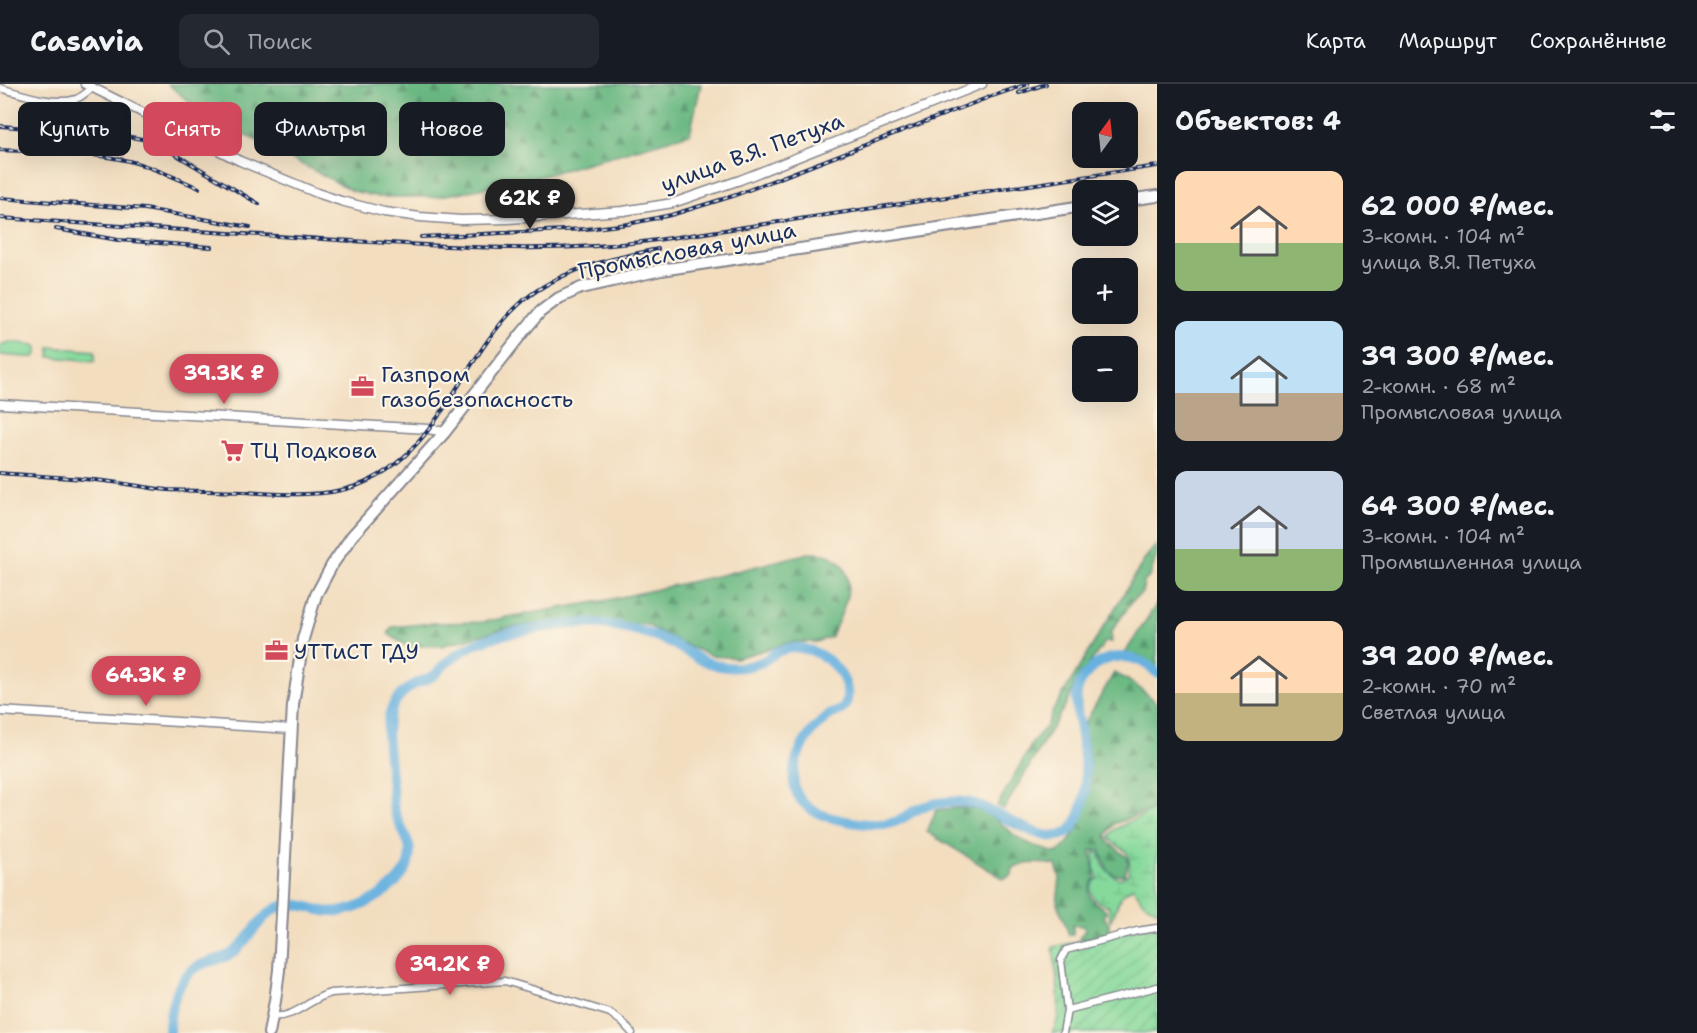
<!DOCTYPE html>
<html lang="ru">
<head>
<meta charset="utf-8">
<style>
  :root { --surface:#171b24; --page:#242831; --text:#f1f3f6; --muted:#9ea1a6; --line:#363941; --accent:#d1495b }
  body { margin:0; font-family:"Shantell Sans",sans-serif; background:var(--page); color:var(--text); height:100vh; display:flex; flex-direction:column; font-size:22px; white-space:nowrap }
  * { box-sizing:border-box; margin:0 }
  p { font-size:20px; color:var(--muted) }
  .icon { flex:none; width:33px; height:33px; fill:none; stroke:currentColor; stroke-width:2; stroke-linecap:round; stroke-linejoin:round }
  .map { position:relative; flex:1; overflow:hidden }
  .sheet { display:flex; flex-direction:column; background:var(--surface); width:540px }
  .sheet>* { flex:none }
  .hud { position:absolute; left:18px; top:18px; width:570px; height:54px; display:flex; gap:12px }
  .needle { width:39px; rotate:15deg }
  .fabs { position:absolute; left:1072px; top:18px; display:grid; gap:12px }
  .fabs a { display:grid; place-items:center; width:66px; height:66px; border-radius:12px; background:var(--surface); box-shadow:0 6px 24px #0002; font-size:30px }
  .price { position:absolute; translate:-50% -51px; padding:0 14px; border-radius:21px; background:var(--accent); color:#fff; font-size:20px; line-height:39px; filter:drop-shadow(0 2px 3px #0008) }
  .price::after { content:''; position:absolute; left:50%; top:36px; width:18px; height:14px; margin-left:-9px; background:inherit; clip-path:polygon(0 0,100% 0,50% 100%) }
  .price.active { background:#222; color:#fff }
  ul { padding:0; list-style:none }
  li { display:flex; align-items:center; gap:18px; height:150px; padding:0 18px }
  li span { display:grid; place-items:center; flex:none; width:168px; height:120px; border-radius:12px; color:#555 }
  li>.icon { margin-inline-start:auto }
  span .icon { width:72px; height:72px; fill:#fffc; stroke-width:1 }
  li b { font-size:26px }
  h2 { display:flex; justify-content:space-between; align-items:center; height:72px; padding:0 18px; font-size:26px }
  .tag { padding:0 21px; border-radius:12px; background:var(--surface); box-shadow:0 6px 24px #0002; font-size:21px; line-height:54px }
  .tag.active { background:var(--accent); color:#fff }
  header { display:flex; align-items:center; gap:36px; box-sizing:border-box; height:84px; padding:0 30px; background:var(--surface); border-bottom:2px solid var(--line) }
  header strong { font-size:28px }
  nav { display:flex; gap:33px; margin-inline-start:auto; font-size:21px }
  .search { width:420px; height:54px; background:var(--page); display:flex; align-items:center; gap:15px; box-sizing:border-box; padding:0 21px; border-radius:12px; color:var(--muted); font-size:22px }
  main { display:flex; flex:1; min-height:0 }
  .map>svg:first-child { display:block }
</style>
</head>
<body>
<header>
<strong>Casavia</strong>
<div class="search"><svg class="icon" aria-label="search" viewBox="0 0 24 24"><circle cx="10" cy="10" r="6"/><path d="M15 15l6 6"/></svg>Поиск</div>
<nav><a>Карта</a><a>Маршрут</a><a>Сохранённые</a></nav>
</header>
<main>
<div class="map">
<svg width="1157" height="949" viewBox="0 0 1157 949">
  <defs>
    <pattern id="forest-firs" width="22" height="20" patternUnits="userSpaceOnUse" patternTransform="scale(1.5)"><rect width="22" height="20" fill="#6cb983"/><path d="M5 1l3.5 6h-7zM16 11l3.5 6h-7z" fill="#58976e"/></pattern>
    <pattern id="wetland-marsh" width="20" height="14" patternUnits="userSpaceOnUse" patternTransform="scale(1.5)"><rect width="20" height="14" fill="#86d99b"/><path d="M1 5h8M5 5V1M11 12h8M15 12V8" fill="none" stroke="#73bb88"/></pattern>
    <pattern id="garden-furrows" width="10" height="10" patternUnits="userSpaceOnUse" patternTransform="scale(1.5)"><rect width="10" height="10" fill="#86d99b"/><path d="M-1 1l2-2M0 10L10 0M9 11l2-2" fill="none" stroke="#73bb88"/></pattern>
  </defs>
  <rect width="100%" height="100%" fill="#fcf5e5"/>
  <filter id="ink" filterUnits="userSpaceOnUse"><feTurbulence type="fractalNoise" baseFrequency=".0167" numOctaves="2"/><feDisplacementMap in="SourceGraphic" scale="12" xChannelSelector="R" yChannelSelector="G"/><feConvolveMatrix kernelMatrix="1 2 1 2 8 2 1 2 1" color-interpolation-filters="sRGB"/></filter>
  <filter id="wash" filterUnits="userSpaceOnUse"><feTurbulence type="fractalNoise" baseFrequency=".008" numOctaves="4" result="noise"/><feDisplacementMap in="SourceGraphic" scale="24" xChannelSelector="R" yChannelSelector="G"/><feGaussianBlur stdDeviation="1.35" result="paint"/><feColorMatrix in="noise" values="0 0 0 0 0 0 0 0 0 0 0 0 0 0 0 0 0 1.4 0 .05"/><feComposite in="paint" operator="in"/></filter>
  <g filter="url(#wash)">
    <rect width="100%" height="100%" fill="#f2ddbf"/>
    <path fill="#86d99b" stroke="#50847c" stroke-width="1.5" d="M 11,258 L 34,261 L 37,263 L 37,270 L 35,273 L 25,273 L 0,271 L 0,261 Z
      M 50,263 L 95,267 L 95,277 L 50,273 Z"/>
    <path fill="url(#forest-firs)" stroke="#447470" stroke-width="1.5" d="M 168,0 L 701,0 L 690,50 L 524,97 L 435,113 L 379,113 L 353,107 L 201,28 Z
      M 1156,461 L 1157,470 L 1150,492 L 1144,498 L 1142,509 L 1133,516 L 1111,548 L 1112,558 L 1105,558 L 1074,601 L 1069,615 L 1004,725 L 997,722 L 1034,656 L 1046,643 L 1052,628 L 1146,473 Z
      M 809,469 C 815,469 823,469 828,471 C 864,486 843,528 831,553 L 816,558 L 793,558 L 736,574 L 713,572 L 685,561 L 647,541 L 578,535 L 507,544 L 441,562 L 419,562 L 414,567 L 388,550 L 392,543 L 433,539 L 482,538 L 513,532 L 608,516 L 725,490 Z
      M 1157,519 L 1157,584 L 1139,572 L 1125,569 Z
      M 1114,589 C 1131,596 1144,607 1157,619 L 1157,723 L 1114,740 L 1106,751 L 1108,758 L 1127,773 L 1128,779 L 1125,790 C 1119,793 1114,791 1108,787 L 1100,766 L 1092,766 L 1091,767 L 1095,794 C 1083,810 1090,817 1106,826 L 1104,833 L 1109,840 L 1109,850 L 1082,855 L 1079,854 L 1085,846 L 1083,842 L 1073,841 L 1073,851 L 1069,851 L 1062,831 L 1057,820 L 1060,794 L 1056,781 C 1043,779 1025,777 1013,784 L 1012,791 L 1004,795 L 927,748 L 936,726 C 948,725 962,722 974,725 C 991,729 1001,739 1013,750 C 1025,759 1042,765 1056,769 C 1067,763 1071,754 1077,744 C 1095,707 1092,681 1083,642 Z"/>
    <path fill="url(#wetland-marsh)" stroke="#50847c" stroke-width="1.5" d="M 1157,724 L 1157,827 L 1142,817 L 1133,803 C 1112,816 1122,820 1110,837 L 1109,822 C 1098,819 1094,817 1090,806 L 1093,798 L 1098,794 L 1094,783 L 1094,767 L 1100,769 C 1103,784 1106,788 1120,795 L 1129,790 C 1131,764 1128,770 1110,756 L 1109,752 L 1115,745 Z"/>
    <path fill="url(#garden-furrows)" stroke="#50847c" stroke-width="1.5" d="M 1157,839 L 1157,949 L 1052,949 C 1065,931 1055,885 1053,863 Z"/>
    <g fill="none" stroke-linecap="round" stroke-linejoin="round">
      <path stroke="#68b1df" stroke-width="10" d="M 169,949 C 169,924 177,890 203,880 C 215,875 227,875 236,866 C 251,853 262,828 282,822 C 301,816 317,829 335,828 C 360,827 399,804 408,780 C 415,759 401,748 395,729 C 392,721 393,711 392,702 C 390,684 388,666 387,648 C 388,625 396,610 417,599 C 422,597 428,595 433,592 C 438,589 441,583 446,579 C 453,573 463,567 471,562 C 491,552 514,548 535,545 C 547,543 559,541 571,540 C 598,537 629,543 655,552 C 678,559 696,578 720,582 C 733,585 749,583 762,578 C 767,575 772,571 777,568 C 796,560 812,564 828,576 C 840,586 854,607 844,623 C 840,629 835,628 829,631 C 825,634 823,637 820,639 C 798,659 779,702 809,724 C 826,736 870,743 891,739 C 901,737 908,730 918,725 C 933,718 955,716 971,719 C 996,724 1051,770 1071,745 C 1093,717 1085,677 1080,645 C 1078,634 1075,621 1077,609 C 1078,601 1082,595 1088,588 C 1107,567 1137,569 1157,589"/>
    </g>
  </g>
  <g filter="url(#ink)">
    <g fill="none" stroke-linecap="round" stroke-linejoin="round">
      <defs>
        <path id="street" d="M 0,4 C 21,10 55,22 76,15 C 82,13 87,8 92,4
          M 1067,926 L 1061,876 L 1066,866 L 1137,847 L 1157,844
          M 273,932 C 295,935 310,914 331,909 L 505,897 L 610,929 L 622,938 L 632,949
          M 1063,949 L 1067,926 L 1157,903"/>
        <path id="secondary" d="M 85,0 L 240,77 L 317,109 L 341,117 L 384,128 L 420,133 L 461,136 L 508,135 L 623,127 L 673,119 L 740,96 L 982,0
          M 0,320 L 428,345 L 445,348
          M 0,627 L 291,645"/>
        <path id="highway" d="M 1128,116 L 1157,112
          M 269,949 L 275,917 L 279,886 L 293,621 L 303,555 L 316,511 L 332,481 L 352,452 L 445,348 L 523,248 L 540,228 L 559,214 L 581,204 L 661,186 L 1083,122"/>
      </defs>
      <use href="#street" stroke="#86868e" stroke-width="9"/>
      <use href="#secondary" stroke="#86868e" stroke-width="11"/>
      <use href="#highway" stroke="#86868e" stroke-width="14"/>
      <use href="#street" stroke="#fff" stroke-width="6"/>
      <use href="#secondary" stroke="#fff" stroke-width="8"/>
      <use href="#highway" stroke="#fff" stroke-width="10"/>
      <defs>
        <path id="rail" d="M 1019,9 L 1046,0
          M 0,42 L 114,50 L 142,55 L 170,67 L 259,120
          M 0,66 C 41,68 90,68 129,77 C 153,83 176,94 199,104
          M 0,114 L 145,125 L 250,143
          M 0,134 C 118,142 236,150 353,157 C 456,163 554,170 657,156 L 1157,82
          M 56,145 L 118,156 L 211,163
          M 421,153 L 586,145 L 628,140 L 671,131 L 733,112 L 992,12 L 1028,0
          M 0,389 C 35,392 70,393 104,397 C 125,399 146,404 167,406 C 192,407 218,407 244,408 C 281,410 321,414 356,402 C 441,372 461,269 524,216 C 562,185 612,174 658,165"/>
      </defs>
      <use href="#rail" stroke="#1b2f5e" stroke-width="4"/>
      <use href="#rail" stroke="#fcf5e5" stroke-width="1.5" stroke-dasharray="4.5" stroke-linecap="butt"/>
    </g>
  </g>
  <defs>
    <symbol id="office-bare" viewBox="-9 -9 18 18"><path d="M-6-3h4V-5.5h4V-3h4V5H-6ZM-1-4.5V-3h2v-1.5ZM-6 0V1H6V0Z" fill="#d1495b" stroke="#fcf5e5" stroke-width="2.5" paint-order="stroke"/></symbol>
    <symbol id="supermarket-bare" viewBox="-9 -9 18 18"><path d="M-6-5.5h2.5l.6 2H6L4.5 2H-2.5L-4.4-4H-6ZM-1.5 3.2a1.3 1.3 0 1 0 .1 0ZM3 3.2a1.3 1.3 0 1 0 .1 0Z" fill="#d1495b" stroke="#fcf5e5" stroke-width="2.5" paint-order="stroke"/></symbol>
  </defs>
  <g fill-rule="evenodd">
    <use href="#office-bare" x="346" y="286" width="33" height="33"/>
    <use href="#supermarket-bare" x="216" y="350" width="33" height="33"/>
    <use href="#office-bare" x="260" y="550" width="33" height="33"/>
  </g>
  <g text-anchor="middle" stroke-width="4.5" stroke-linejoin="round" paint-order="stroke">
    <g font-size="22" fill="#1b2f5e" stroke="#fcf5e5">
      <text transform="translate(752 68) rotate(-20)" y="8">улица В.Я. Петуха</text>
      <text transform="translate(687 166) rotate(-11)" y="8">Промысловая улица</text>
    </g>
    <g font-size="22" fill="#1b2f5e" stroke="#fcf5e5" text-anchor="start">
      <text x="381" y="298">Газпром<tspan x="381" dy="25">газобезопасность</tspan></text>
      <text x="250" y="374">ТЦ Подкова</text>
      <text x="294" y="575">УТТиСТ ГДУ</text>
    </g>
  </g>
</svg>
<div class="fabs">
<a><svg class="needle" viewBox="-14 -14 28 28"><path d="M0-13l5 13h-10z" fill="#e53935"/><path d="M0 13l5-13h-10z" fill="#9ea1a6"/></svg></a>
<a><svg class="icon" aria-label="layers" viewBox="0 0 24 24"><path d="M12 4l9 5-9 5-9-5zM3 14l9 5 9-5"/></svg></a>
<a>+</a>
<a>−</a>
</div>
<b class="price active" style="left:530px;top:146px">62K ₽</b>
<b class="price" style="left:224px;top:321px">39.3K ₽</b>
<b class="price" style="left:146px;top:623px">64.3K ₽</b>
<b class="price" style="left:450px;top:912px">39.2K ₽</b>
<div class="hud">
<a class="tag">Купить</a>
<a class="tag active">Снять</a>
<a class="tag">Фильтры</a>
<a class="tag">Новое</a>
</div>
</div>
<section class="sheet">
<h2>Объектов: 4<svg class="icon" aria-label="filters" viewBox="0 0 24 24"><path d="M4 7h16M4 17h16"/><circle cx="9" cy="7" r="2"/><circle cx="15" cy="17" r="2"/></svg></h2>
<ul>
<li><span style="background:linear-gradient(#ffd9b3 60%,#8fb573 0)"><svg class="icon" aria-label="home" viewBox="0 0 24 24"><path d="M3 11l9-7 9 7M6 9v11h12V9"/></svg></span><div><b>62 000 ₽/мес.</b><p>3-комн. · 104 m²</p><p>улица В.Я. Петуха</p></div></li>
<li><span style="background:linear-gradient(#bfe0f5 60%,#b9a48a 0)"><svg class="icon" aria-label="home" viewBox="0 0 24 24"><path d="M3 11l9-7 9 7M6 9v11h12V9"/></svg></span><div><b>39 300 ₽/мес.</b><p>2-комн. · 68 m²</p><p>Промысловая улица</p></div></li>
<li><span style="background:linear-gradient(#c9d6e8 65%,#8fb573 0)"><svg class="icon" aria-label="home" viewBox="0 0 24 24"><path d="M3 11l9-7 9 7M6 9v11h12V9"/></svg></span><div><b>64 300 ₽/мес.</b><p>3-комн. · 104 m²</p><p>Промышленная улица</p></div></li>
<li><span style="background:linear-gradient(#ffd9b3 60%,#c2b280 0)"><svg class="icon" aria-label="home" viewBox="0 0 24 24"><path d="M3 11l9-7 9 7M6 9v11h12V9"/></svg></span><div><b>39 200 ₽/мес.</b><p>2-комн. · 70 m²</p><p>Светлая улица</p></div></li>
</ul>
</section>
</main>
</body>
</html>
